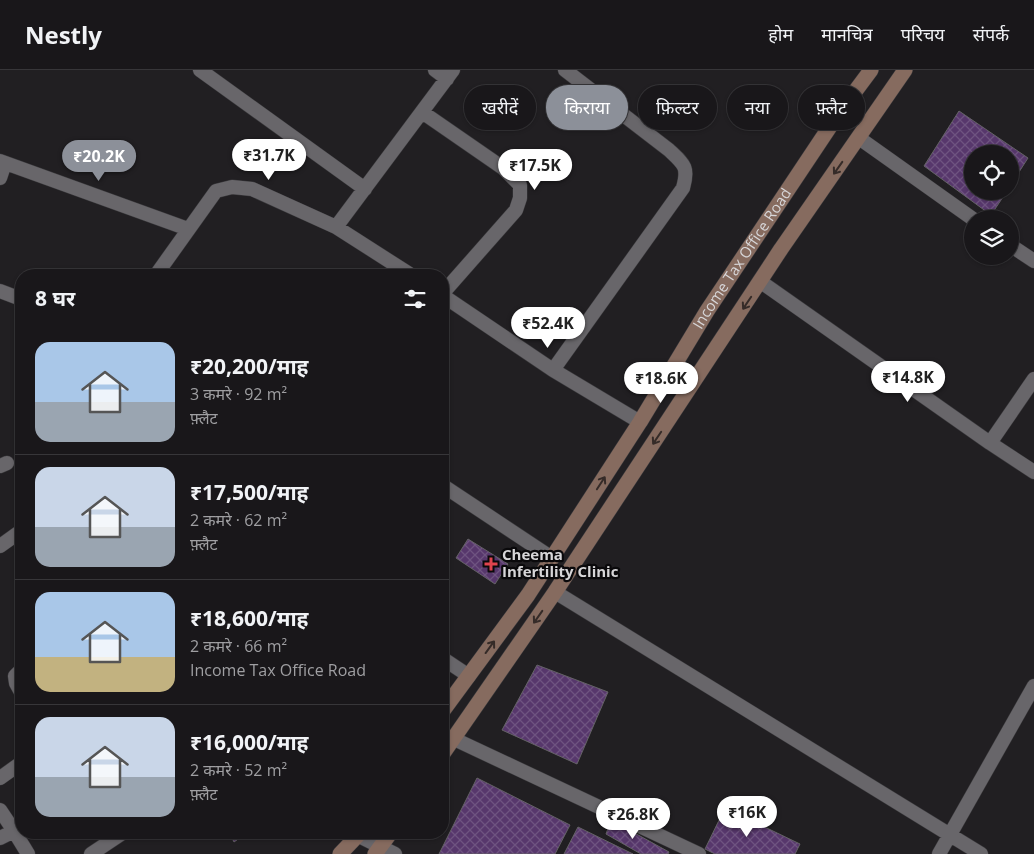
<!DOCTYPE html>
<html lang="hi">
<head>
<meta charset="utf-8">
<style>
  :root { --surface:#19171a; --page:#222023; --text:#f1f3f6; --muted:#9f9fa2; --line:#373639; --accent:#8c9099 }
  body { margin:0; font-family:"Open Sans","Noto Sans Devanagari",sans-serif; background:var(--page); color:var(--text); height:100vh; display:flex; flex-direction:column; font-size:19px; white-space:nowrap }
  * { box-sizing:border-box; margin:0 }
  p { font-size:16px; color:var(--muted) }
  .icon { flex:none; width:28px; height:28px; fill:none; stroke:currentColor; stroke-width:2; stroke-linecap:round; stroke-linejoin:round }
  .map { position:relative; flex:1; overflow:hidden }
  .drawer { position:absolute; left:15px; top:199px; width:434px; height:570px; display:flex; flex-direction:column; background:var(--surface); border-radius:20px; box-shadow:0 1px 4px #0004,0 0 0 1px var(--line) }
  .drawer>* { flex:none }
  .guide { position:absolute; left:464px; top:15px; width:475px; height:45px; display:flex; gap:10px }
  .controls { position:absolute; left:964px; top:75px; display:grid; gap:10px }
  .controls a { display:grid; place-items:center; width:55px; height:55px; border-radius:50%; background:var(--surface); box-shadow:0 1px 4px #0004,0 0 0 1px var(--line); font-size:25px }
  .price { position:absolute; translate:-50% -42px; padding:0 11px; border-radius:18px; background:#fff; color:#222; font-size:16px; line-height:32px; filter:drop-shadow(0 1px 2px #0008) }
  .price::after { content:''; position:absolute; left:50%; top:30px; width:15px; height:11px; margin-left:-8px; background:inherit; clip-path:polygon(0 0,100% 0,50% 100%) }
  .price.selected { background:var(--accent); color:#fff }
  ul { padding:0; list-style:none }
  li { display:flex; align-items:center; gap:15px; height:125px; padding:0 20px }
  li+li { border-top:1px solid var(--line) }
  li span { display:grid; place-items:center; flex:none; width:140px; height:100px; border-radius:15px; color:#555 }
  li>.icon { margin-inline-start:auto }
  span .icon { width:60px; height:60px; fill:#fffc; stroke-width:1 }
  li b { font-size:21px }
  h2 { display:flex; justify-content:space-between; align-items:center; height:60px; padding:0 20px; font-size:21px }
  .tag { padding:0 18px; border-radius:22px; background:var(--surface); box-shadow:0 1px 4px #0004,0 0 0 1px var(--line); font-size:18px; line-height:45px }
  .tag.selected { background:var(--accent); color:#fff }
  header { display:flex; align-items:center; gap:30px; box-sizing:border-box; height:70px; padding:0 25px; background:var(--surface); border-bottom:1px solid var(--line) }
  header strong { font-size:24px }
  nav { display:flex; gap:28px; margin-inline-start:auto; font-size:18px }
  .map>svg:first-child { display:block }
</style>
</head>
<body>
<header>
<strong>Nestly</strong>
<nav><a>होम</a><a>मानचित्र</a><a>परिचय</a><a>संपर्क</a></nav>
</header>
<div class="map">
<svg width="1034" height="784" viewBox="0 0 1034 784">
  <defs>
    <pattern id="building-cross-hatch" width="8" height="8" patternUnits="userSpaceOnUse" patternTransform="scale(1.25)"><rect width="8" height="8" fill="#57376c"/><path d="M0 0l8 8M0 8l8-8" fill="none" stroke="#6e5380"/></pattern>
  </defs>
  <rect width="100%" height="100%" fill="#211f22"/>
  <path fill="url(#building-cross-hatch)" stroke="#646266" d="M 959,41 L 1028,88 L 1010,116 L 1010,84 L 972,84 L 972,121 L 1007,121 L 991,145 L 924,96 Z
    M 468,469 L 508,494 L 495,514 L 456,488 Z
    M 537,595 L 608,622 L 577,694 L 502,660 Z
    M 477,708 L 570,755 L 555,784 L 439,784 Z
    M 725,738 L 800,774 L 795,784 L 715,784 L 705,779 Z
    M 611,750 L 669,782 L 668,784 L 641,784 L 606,764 Z
    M 578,757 L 633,784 L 564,784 Z
    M 229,762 L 248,762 L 234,772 Z"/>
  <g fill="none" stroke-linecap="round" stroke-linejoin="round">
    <defs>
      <path id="minor" d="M 200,0 L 365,119
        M 435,0 L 447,9
        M 422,42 L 503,98 L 520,115 L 520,128 L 516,140 L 442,224
        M 859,68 L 973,149
        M 0,91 L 188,159
        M 0,108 L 5,93
        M 336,157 L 453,0
        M 1010,175 L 1034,191
        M 156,205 L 216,121 L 232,117 L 252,119 L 336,157 L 411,205
        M 761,212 L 990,373 L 1034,309
        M 0,221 L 21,229
        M 442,225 L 553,300 L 640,352
        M 553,300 L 683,118 C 689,97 684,94 669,80 L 565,0
        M 990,373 L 1034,402
        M 0,396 L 7,393
        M 442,415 L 552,488
        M 0,476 L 21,461
        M 555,522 L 981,784
        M 442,588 L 469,606
        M 21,600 L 15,606 L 16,613 L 21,622
        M 452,668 L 699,784
        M 0,708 L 21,693
        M 0,740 L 14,761
        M 359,766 L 395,784
        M 0,768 L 14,761 L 28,784
        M 91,784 L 124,762
        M 939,784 L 1034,616"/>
      <g id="secondary">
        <path id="s1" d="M 442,642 L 528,525 L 640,352 L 707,241 L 839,43 L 871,0"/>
        <path d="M 442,685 L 555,522 L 781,179 L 905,0"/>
        <path d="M 340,784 L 361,762"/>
        <path d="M 375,784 L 391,762"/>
      </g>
    </defs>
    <use href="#minor" stroke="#3b3a3d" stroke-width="15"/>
    <use href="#secondary" stroke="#3b3a3d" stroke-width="16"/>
    <use href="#minor" stroke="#68666a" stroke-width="14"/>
    <use href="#secondary" stroke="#866b5f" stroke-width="15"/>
  </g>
  <defs><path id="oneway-shaft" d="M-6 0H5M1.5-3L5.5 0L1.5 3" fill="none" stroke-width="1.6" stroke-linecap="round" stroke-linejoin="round" transform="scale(1.25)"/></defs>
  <g stroke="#352b28">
    <use href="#oneway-shaft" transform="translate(838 98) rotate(125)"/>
    <use href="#oneway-shaft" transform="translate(747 233) rotate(124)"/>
    <use href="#oneway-shaft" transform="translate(657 368) rotate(124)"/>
    <use href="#oneway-shaft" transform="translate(601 413) rotate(-57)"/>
    <use href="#oneway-shaft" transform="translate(538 547) rotate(125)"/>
    <use href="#oneway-shaft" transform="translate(490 577) rotate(-54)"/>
  </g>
  <path fill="#e0444e" stroke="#0a090b" stroke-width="2" d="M488.5 486.5h5v5h5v5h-5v5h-5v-5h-5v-5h5z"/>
  <g text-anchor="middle" stroke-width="4.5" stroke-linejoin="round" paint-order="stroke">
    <g font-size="15" fill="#d7d6d8" stroke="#0a090b">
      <text dy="5" stroke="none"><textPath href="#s1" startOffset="544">Income Tax Office Road</textPath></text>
    </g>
    <g font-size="15" font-weight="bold" fill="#d7d6d8" stroke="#0a090b" text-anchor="start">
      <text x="502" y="490">Cheema<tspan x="502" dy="17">Infertility Clinic</tspan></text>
    </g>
  </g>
</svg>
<div class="controls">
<a><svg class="icon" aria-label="locate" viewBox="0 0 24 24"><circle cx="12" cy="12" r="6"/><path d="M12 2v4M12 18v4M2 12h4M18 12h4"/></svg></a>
<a><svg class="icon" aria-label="layers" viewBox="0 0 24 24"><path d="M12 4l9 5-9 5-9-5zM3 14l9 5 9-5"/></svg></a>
</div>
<b class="price" style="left:269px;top:111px">₹31.7K</b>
<b class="price selected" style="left:99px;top:112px">₹20.2K</b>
<b class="price" style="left:535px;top:121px">₹17.5K</b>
<b class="price" style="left:548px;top:279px">₹52.4K</b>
<b class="price" style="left:908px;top:333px">₹14.8K</b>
<b class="price" style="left:661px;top:334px">₹18.6K</b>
<b class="price" style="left:747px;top:768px">₹16K</b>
<b class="price" style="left:633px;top:770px">₹26.8K</b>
<div class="guide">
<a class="tag">खरीदें</a>
<a class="tag selected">किराया</a>
<a class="tag">फ़िल्टर</a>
<a class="tag">नया</a>
<a class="tag">फ़्लैट</a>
</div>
<section class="drawer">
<h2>8 घर<svg class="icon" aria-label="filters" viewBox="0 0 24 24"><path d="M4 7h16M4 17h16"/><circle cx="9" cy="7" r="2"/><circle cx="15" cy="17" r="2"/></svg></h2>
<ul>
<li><span style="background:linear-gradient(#a9c7e8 60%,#9aa5b1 0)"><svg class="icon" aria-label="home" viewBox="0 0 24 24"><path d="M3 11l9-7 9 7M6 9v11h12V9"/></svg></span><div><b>₹20,200/माह</b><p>3 कमरे · 92 m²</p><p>फ़्लैट</p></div></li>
<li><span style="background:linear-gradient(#c9d6e8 60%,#9aa5b1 0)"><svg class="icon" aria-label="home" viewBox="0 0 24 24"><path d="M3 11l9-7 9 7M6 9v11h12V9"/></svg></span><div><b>₹17,500/माह</b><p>2 कमरे · 62 m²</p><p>फ़्लैट</p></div></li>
<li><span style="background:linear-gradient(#a9c7e8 65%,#c2b280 0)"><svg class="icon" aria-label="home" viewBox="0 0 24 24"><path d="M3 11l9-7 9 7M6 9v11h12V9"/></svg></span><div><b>₹18,600/माह</b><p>2 कमरे · 66 m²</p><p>Income Tax Office Road</p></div></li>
<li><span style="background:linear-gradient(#c9d6e8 60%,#9aa5b1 0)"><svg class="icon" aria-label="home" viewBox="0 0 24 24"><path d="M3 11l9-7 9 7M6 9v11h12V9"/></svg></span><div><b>₹16,000/माह</b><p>2 कमरे · 52 m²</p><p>फ़्लैट</p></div></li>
</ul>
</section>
</div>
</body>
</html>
